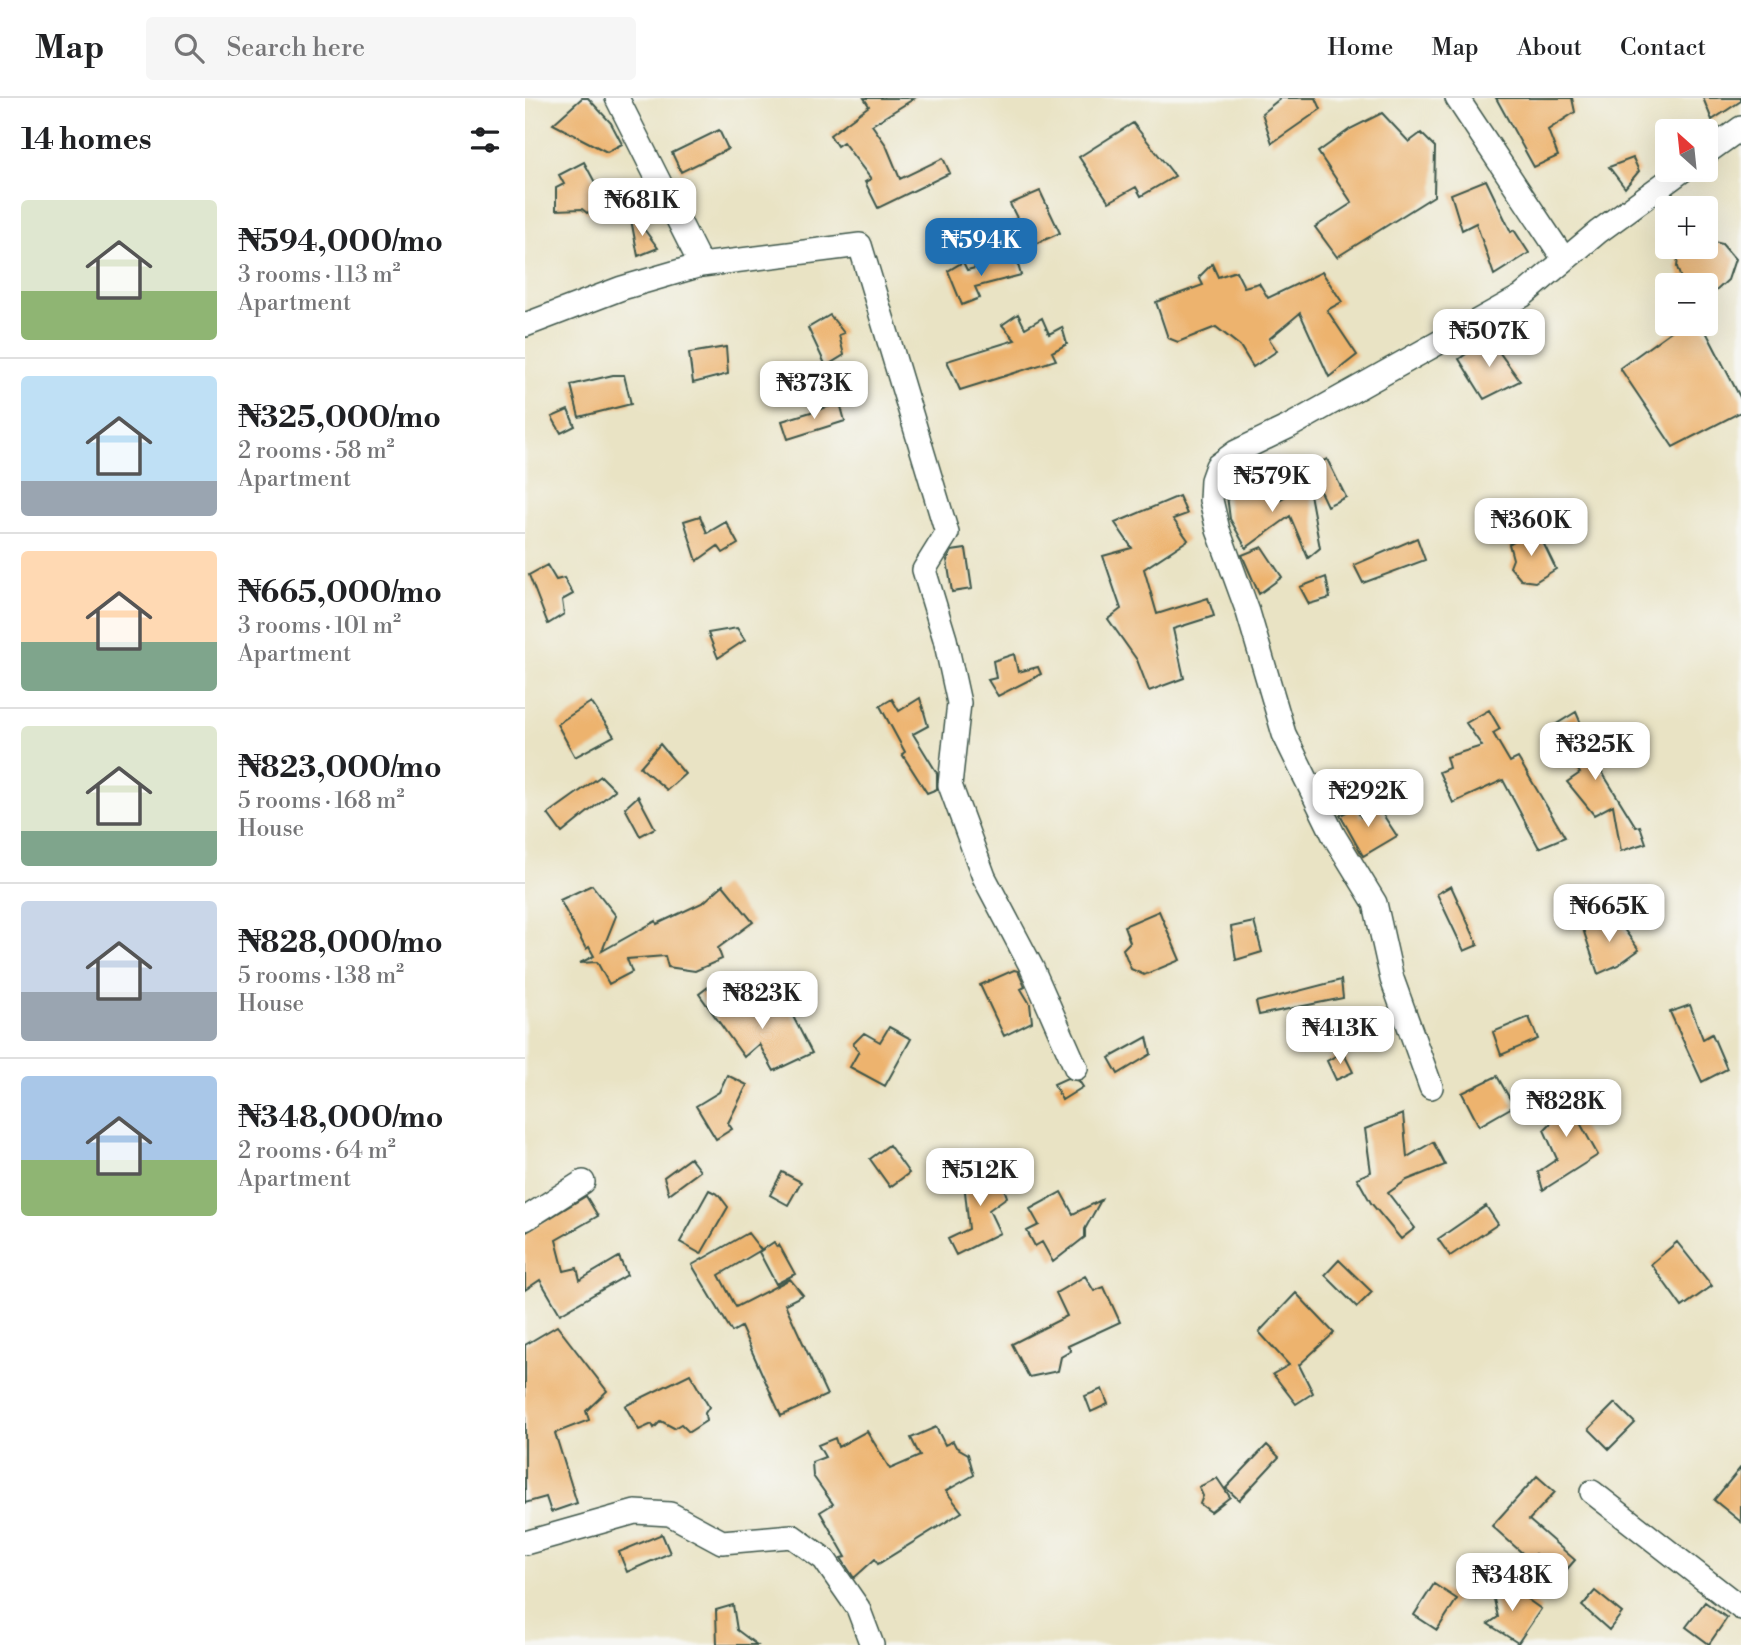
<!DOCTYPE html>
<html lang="en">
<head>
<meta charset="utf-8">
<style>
  :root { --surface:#fff; --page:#f6f6f6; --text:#202124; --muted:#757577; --line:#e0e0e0; --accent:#1f6fb2 }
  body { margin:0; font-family:"Libre Bodoni",serif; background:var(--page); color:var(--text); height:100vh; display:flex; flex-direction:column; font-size:26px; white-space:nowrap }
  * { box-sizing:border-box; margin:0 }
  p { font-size:23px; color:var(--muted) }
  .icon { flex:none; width:38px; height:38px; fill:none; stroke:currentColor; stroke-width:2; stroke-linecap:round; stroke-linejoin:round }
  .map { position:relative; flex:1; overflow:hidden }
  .details { display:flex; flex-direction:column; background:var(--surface); width:525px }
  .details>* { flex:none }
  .needle { width:46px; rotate:333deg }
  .controls { position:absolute; left:1130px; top:21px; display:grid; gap:14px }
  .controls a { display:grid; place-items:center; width:63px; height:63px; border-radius:7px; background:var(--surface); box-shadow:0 7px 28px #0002; font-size:35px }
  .price { position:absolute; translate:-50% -60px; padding:0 16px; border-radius:14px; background:#fff; color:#222; font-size:23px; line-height:46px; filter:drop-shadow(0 2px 4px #0008) }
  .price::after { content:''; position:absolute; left:50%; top:42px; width:21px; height:16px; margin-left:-10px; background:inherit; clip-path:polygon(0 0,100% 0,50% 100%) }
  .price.current { background:var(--accent); color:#fff }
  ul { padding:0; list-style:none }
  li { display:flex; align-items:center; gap:21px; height:175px; padding:0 21px }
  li+li { border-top:2px solid var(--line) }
  li span { display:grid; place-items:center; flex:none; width:196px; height:140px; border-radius:7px; color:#555 }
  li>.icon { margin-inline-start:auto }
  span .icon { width:84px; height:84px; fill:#fffc; stroke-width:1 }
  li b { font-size:30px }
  h2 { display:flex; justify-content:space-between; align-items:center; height:84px; padding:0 21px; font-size:30px }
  header { display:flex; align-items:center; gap:42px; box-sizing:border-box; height:98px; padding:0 35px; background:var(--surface); border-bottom:2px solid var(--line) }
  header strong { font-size:33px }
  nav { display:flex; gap:38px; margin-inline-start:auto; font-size:24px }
  .search { width:490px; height:63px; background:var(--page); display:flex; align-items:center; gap:18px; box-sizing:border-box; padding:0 24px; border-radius:7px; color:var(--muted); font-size:26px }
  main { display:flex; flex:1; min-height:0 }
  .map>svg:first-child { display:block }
</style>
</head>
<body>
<header>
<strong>Map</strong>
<div class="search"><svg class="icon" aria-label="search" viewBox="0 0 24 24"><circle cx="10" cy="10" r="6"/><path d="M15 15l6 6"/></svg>Search here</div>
<nav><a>Home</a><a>Map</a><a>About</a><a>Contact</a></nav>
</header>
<main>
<section class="details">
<h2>14 homes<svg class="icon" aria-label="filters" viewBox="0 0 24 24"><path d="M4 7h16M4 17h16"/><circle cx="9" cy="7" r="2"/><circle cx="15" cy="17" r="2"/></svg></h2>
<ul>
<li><span style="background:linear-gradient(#dfe7d0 65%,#8fb573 0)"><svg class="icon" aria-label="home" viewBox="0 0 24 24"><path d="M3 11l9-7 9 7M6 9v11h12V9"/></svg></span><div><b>₦594,000/mo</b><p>3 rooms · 113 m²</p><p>Apartment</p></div></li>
<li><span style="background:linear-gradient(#bfe0f5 75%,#9aa5b1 0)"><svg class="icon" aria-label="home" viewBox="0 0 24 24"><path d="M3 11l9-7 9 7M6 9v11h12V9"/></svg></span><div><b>₦325,000/mo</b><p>2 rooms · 58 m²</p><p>Apartment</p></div></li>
<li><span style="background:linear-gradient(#ffd9b3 65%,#7fa58c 0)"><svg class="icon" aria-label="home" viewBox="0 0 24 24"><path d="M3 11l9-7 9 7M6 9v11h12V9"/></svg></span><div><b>₦665,000/mo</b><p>3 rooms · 101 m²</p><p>Apartment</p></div></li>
<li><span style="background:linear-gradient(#dfe7d0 75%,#7fa58c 0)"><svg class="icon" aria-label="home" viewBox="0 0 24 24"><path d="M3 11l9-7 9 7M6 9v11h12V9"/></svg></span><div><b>₦823,000/mo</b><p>5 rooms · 168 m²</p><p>House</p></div></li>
<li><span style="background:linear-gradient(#c9d6e8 65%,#9aa5b1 0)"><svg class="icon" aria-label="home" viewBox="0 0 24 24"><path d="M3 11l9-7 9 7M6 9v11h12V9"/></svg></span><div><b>₦828,000/mo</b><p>5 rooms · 138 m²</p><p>House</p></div></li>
<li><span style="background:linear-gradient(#a9c7e8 60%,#8fb573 0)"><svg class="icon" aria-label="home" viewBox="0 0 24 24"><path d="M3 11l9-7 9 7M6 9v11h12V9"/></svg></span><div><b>₦348,000/mo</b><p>2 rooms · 64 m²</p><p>Apartment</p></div></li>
</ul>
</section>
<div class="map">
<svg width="1216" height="1547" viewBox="0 0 1216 1547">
  <rect width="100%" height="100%" fill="#f6f6f2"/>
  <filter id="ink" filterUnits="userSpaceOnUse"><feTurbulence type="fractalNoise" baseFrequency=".0143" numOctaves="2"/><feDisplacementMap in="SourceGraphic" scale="14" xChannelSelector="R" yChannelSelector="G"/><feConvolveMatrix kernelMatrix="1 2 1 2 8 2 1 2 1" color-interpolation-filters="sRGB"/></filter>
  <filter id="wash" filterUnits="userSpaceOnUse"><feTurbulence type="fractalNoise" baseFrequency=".00686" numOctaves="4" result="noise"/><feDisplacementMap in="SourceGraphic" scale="28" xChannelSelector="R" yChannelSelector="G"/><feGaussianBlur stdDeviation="1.57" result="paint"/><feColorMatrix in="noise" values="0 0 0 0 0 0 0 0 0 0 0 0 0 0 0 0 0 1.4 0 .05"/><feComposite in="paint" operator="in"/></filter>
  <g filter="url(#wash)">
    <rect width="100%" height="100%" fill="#e9e3c4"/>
    <g id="blocks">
      <path fill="#edb36e" d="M 57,0 L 63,0 L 86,25 L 97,46 L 82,54 L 28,26 Z
        M 339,0 L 390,0 L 347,27 L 361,47 L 375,81 L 418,60 L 425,75 L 353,110 L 340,84 L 346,81 L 318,44 L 312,48 L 305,37 L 344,8 Z
        M 756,0 L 791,0 L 796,11 L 747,45 L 737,15 Z
        M 971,0 L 1047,0 L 1050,14 L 1023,32 L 1033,58 L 1009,69 Z
        M 1178,0 L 1216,0 L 1216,3 L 1187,22 Z
        M 857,15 L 884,44 L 896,35 L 910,49 L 909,98 L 812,159 L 790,129 L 827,105 L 793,54 L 825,31 Z
        M 608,25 L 650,78 L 616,98 L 611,89 L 584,104 L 554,59 Z
        M 194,32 L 203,51 L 156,74 L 147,55 Z
        M 1108,60 L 1114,73 L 1100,90 L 1084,69 Z
        M 59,64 L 81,105 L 62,115 L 57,111 L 31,112 L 31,90 L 39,86 L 34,77 Z
        M 961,82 L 986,134 L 989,132 L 1004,155 L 969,177 L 951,125 L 937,132 L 926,96 Z
        M 515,93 L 535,135 L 486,157 L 475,131 L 492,120 L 485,106 Z
        M 104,111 L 133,150 L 113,158 Z
        M 1181,142 L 1197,146 L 1210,161 L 1203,182 L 1181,202 L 1181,187 L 1162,187 L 1156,181 L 1152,169 L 1154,152 L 1160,149 L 1181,149 Z
        M 491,160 L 496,177 L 450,189 L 455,200 L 437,207 L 423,173 L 438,164 L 442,172 Z
        M 687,166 L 693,179 L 711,173 L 719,189 L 734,185 L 743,200 L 797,174 L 817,204 L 802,212 L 832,257 L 804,279 L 775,215 L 744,241 L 752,253 L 728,269 L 715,248 L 691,229 L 653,244 L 643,240 L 631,204 L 678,187 L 674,179 Z
        M 493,216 L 500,230 L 517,220 L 524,236 L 537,229 L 542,246 L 527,254 L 531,262 L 435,292 L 422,263 L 490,242 L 477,227 Z
        M 305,217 L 319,235 L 314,237 L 319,257 L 301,268 L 283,230 Z
        M 1156,226 L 1177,226 L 1216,301 L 1216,314 L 1148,349 L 1095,270 Z
        M 964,240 L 995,283 L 959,301 L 934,261 Z
        M 201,249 L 203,276 L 168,285 L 164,255 Z
        M 88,277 L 99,277 L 106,306 L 54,319 L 46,287 Z
        M 315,305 L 320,323 L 263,341 L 257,323 Z
        M 43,312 L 50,328 L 36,335 L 27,319 Z
        M 802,361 L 821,399 L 802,408 L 784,370 Z
        M 735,381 L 747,406 L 783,385 L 795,450 L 783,460 L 765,418 L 721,450 L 705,421 L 701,390 Z
        M 654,398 L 662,416 L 648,421 L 663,442 L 619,471 L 632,516 L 683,500 L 689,518 L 648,531 L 659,580 L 624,593 L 612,562 L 583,521 L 596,511 L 578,458 L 607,450 L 590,425 Z
        M 175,418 L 182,435 L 201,424 L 213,446 L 198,455 L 193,448 L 172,463 L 159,423 Z
        M 1011,430 L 1031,471 L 1010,484 L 996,482 L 985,469 L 988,461 L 984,446 Z
        M 892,440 L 900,462 L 838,485 L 829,467 Z
        M 737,449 L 757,479 L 734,496 L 717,457 Z
        M 441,451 L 447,491 L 427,494 L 422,462 L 427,453 Z
        M 22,467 L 31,482 L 39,480 L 48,496 L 37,502 L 39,516 L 23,526 L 4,477 Z
        M 801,479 L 805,500 L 784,506 L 775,489 Z
        M 212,530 L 220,542 L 193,560 L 183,535 Z
        M 489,556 L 493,574 L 513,569 L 516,576 L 473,598 L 463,582 L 471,580 L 468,563 Z
        M 395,600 L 403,628 L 388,636 L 412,675 L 412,691 L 402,695 L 377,656 L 380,654 L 355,608 L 367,601 L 374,613 Z
        M 66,604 L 89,638 L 50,659 L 32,626 Z
        M 964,612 L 975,631 L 968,635 L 985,664 L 993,660 L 1040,739 L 1014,750 L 978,682 L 928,705 L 914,674 L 924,670 L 921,659 L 957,648 L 941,625 Z
        M 1051,614 L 1059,633 L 1054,637 L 1111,729 L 1115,728 L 1121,745 L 1096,753 L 1088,707 L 1069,717 L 1042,684 L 1055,675 L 1025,630 Z
        M 135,646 L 160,676 L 142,692 L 115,669 Z
        M 76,678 L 90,692 L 37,735 L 23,716 Z
        M 113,698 L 130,730 L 115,738 L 100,710 Z
        M 853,709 L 872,738 L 838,758 L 815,717 L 830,710 L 836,719 Z
        M 67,787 L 91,818 L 77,853 L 131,823 L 132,826 L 179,804 L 198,787 L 228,824 L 193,850 L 197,861 L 170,873 L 143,869 L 140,858 L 102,861 L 107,874 L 84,886 L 72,864 L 55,865 L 69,858 L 64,849 L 61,851 L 35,802 Z
        M 926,788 L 953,847 L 939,853 L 912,796 Z
        M 634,813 L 655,862 L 619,877 L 606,871 L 598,851 L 605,844 L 599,828 Z
        M 1088,816 L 1114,852 L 1093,867 L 1073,876 L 1058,831 Z
        M 729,824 L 737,854 L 711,862 L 706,829 Z
        M 489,872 L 493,873 L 500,889 L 496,891 L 505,906 L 507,924 L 479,938 L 455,887 Z
        M 816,882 L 818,900 L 734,917 L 731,904 Z
        M 183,889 L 210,918 L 260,903 L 287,955 L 249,973 L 234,946 L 219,959 L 174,896 Z
        M 1165,907 L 1178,941 L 1187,936 L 1202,971 L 1177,984 L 1145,914 Z
        M 1004,919 L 1013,941 L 976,957 L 968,934 Z
        M 364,929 L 386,941 L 360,988 L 325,969 L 334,953 L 328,946 L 339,935 L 355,944 Z
        M 622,939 L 626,956 L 593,976 L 584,960 Z
        M 818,954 L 828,974 L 811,982 L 802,963 Z
        M 202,977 L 222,987 L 203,1025 L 207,1031 L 191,1041 L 171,1008 L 194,994 Z
        M 972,978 L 989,1008 L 954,1028 L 937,995 Z
        M 542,980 L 554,983 L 558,989 L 537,1002 L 529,986 Z
        M 1056,993 L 1055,1025 L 1073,1057 L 1018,1092 L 1013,1074 L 1032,1061 L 1019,1032 L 1027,1024 L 1017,1007 Z
        M 878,1016 L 882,1059 L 908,1044 L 920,1067 L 882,1082 L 863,1095 L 890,1130 L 876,1141 L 846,1105 L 832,1080 L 846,1074 L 840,1031 Z
        M 364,1047 L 384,1075 L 365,1089 L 345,1061 Z
        M 165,1060 L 175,1073 L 144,1096 L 139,1079 Z
        M 469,1063 L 482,1099 L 464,1112 L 475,1135 L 431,1157 L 423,1141 L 444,1131 L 439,1084 Z
        M 257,1074 L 276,1084 L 263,1107 L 245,1097 Z
        M 184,1092 L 194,1097 L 203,1109 L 176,1156 L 155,1144 Z
        M 536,1094 L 548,1116 L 576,1102 L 560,1131 L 560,1139 L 528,1164 L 517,1144 L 510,1148 L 502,1133 L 514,1127 L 505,1111 Z
        M 61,1098 L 73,1118 L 31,1142 L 39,1173 L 52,1170 L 55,1182 L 94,1159 L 102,1177 L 35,1216 L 15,1182 L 0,1192 L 0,1135 Z
        M 961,1108 L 973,1126 L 925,1158 L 913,1141 Z
        M 223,1135 L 236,1152 L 194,1177 L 211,1209 L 265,1181 L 278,1197 L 260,1206 L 302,1297 L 256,1318 L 216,1229 L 207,1234 L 167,1167 Z
        M 249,1144 L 252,1149 L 254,1147 L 270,1176 L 251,1186 L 234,1154 Z
        M 1152,1144 L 1187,1188 L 1157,1209 L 1126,1166 Z
        M 814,1162 L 847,1194 L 832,1209 L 800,1177 Z
        M 560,1178 L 569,1193 L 579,1189 L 595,1224 L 543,1248 L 546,1253 L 536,1259 L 533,1273 L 504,1279 L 487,1246 L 542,1218 L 531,1195 Z
        M 771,1195 L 809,1235 L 774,1267 L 788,1295 L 771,1306 L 748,1276 L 764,1267 L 734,1234 Z
        M 32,1228 L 82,1293 L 61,1313 L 64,1322 L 30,1335 L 52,1405 L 26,1414 L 21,1399 L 0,1405 L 0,1247 Z
        M 165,1276 L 184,1309 L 180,1315 L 181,1323 L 164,1334 L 156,1326 L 149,1330 L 136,1323 L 129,1330 L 127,1326 L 114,1332 L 100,1308 Z
        M 577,1291 L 583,1306 L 566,1314 L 560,1298 Z
        M 1090,1305 L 1110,1325 L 1084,1351 L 1064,1331 Z
        M 411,1329 L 420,1347 L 428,1343 L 431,1349 L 443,1356 L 449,1377 L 421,1393 L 437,1414 L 353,1466 L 350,1461 L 329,1480 L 316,1460 L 321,1459 L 295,1414 L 308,1406 L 288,1378 L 287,1364 L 300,1359 L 293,1347 L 310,1340 L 313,1349 L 342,1333 L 365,1371 L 395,1358 L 386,1340 Z
        M 742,1347 L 754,1359 L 714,1402 L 701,1390 Z
        M 1216,1369 L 1216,1424 L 1189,1402 Z
        M 1012,1378 L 1030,1394 L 1004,1422 L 1050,1462 L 1036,1478 L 1010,1456 L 1005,1462 L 967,1428 Z
        M 692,1380 L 705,1399 L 686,1414 L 675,1406 L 678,1398 L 674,1389 Z
        M 137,1436 L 145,1455 L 102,1474 L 94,1454 Z
        M 968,1477 L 984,1505 L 992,1494 L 1016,1511 L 993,1545 L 963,1526 L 973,1519 L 964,1479 Z
        M 909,1486 L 932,1501 L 912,1532 L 889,1517 Z
        M 1070,1493 L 1097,1515 L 1084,1532 L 1057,1508 Z
        M 1180,1504 L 1202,1520 L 1184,1546 L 1161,1529 Z
        M 208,1507 L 212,1532 L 232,1547 L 192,1547 L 191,1512 Z"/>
    </g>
  </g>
  <g filter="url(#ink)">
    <use href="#blocks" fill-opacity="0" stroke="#3d564a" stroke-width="2"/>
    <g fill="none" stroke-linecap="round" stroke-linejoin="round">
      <defs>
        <path id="minor" d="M 92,0 L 176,167
          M 932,0 L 1039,161
          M 1181,55 L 1216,30
          M 0,227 L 97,190 L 176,167 L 335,147 L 422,435 L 399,472 L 420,541 L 434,605 L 425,687 L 459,779 L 507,870 L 551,970
          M 906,989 L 867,881 L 850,805 L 809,738 L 759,636 L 723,514 L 693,432 L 686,402 L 687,382 L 692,368 L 711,354 L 763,329 L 997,198 L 1073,134 L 1158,72
          M 0,1121 L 58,1084
          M 1067,1394 L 1216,1510
          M 0,1445 L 110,1414 L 145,1416 L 197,1444 L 267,1438 L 299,1461 L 333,1510 L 347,1547"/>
      </defs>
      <use href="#minor" stroke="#3d564a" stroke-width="26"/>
      <use href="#minor" stroke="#fff" stroke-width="23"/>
    </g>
  </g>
</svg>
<div class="controls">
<a><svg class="needle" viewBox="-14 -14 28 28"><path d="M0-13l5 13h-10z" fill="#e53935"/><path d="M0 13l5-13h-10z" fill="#757577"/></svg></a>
<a>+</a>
<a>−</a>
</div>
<b class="price" style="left:117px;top:140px">₦681K</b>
<b class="price current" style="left:456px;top:180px">₦594K</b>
<b class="price" style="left:964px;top:271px">₦507K</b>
<b class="price" style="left:289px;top:323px">₦373K</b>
<b class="price" style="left:747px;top:416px">₦579K</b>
<b class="price" style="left:1006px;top:460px">₦360K</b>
<b class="price" style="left:1070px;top:684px">₦325K</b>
<b class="price" style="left:843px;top:731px">₦292K</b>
<b class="price" style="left:1084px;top:846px">₦665K</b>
<b class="price" style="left:237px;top:933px">₦823K</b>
<b class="price" style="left:815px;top:968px">₦413K</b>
<b class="price" style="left:1041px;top:1041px">₦828K</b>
<b class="price" style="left:455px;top:1110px">₦512K</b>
<b class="price" style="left:987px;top:1515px">₦348K</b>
</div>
</main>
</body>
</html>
